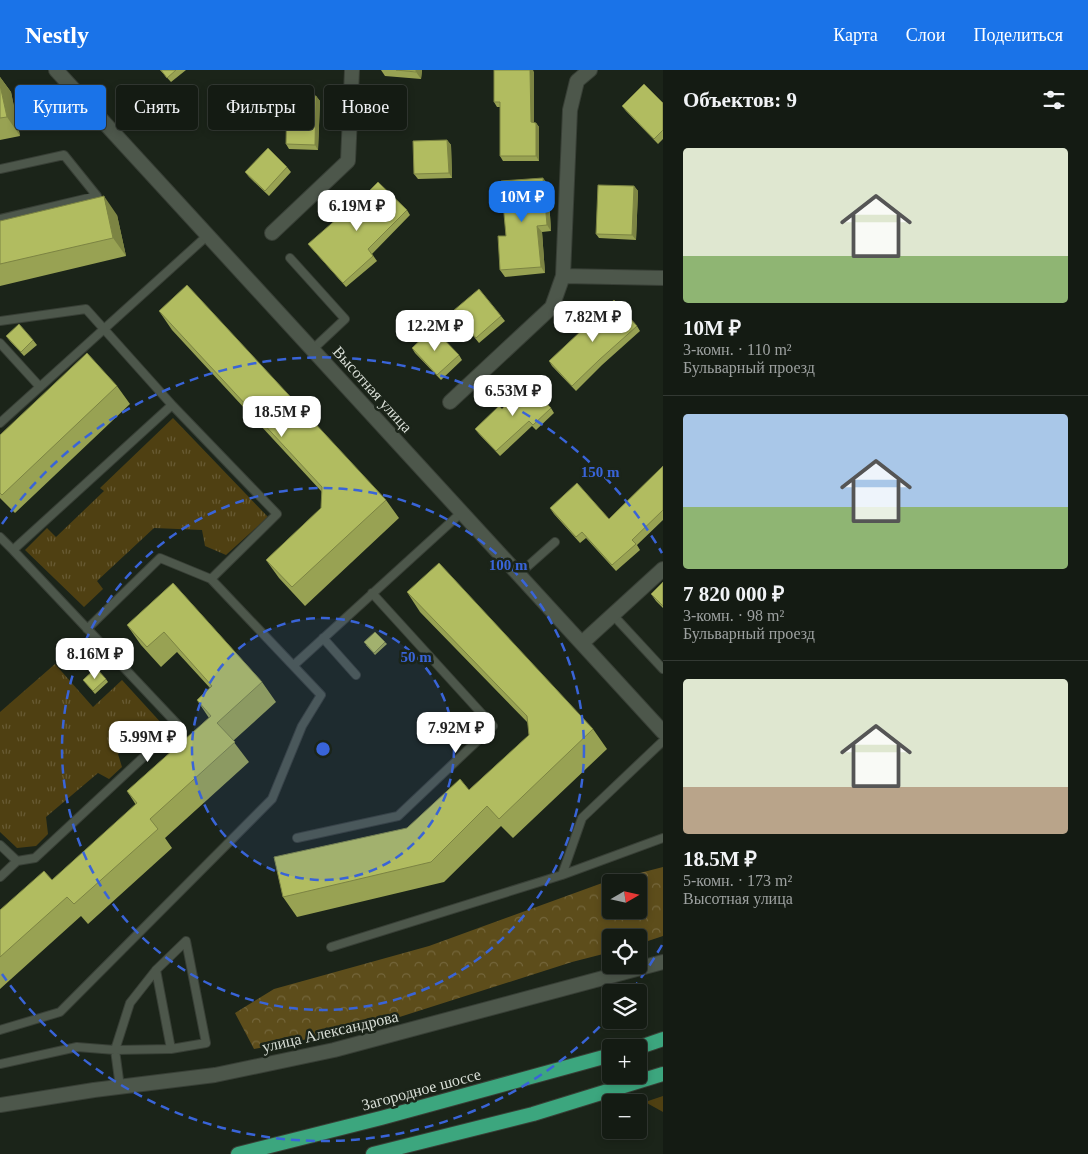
<!DOCTYPE html>
<html lang="ru">
<head>
<meta charset="utf-8">
<style>
  :root { --surface:#141b13; --page:#212821; --text:#f1f3f6; --muted:#9da1a0; --line:#333933; --accent:#1a73e8 }
  body { margin:0; font-family:Georgia,serif; background:var(--page); color:var(--text); height:100vh; display:flex; flex-direction:column; font-size:19px; white-space:nowrap }
  * { box-sizing:border-box; margin:0 }
  p { font-size:16px; color:var(--muted) }
  .icon { flex:none; width:28px; height:28px; fill:none; stroke:currentColor; stroke-width:2; stroke-linecap:round; stroke-linejoin:round }
  .map { position:relative; flex:1; overflow:hidden }
  .side { display:flex; flex-direction:column; background:var(--surface); width:425px }
  .side>* { flex:none }
  .guide { position:absolute; left:15px; top:15px; width:475px; height:45px; display:flex; gap:10px }
  .needle { width:32px; rotate:81deg }
  .buttons { position:absolute; left:602px; top:804px; display:grid; gap:10px }
  .buttons a { display:grid; place-items:center; width:45px; height:45px; border-radius:5px; background:var(--surface); box-shadow:0 2px 8px #0003,0 0 0 1px var(--line); font-size:25px }
  .price { position:absolute; translate:-50% -42px; padding:0 11px; border-radius:10px; background:#fff; color:#222; font-size:16px; line-height:32px; filter:drop-shadow(0 1px 2px #0008) }
  .price::after { content:''; position:absolute; left:50%; top:30px; width:15px; height:11px; margin-left:-8px; background:inherit; clip-path:polygon(0 0,100% 0,50% 100%) }
  .price.active { background:var(--accent); color:#fff }
  ul { padding:0; list-style:none }
  li { display:grid; align-content:center; gap:10px; height:265px; padding:0 20px }
  li+li { border-top:1px solid var(--line) }
  li span { display:grid; place-items:center; height:155px; border-radius:5px; color:#555 }
  li>.icon { margin-inline-start:auto }
  span .icon { width:90px; height:90px; fill:#fffc; stroke-width:1 }
  li b { font-size:21px }
  h2 { display:flex; justify-content:space-between; align-items:center; height:60px; padding:0 20px; font-size:21px }
  .tag { padding:0 18px; border-radius:5px; background:var(--surface); box-shadow:0 2px 8px #0003,0 0 0 1px var(--line); font-size:18px; line-height:45px }
  .tag.active { background:var(--accent); color:#fff }
  header { display:flex; align-items:center; gap:30px; box-sizing:border-box; height:70px; padding:0 25px; background:var(--accent); color:#fff }
  header strong { font-size:24px }
  nav { display:flex; gap:28px; margin-inline-start:auto; font-size:18px }
  main { display:flex; flex:1; min-height:0 }
  .map>svg:first-child { display:block }
</style>
</head>
<body>
<header>
<strong>Nestly</strong>
<nav><a>Карта</a><a>Слои</a><a>Поделиться</a></nav>
</header>
<main>
<div class="map">
<svg width="663" height="1084" viewBox="0 0 663 1084">
  <defs>
    <pattern id="forest-crowns" width="20" height="18" patternUnits="userSpaceOnUse" patternTransform="scale(1.25)"><rect width="20" height="18" fill="#5d4d1b"/><path d="M2 6a3 3 0 1 1 6 0M12 15a3 3 0 1 1 6 0" fill="none" stroke="#74663b"/></pattern>
    <pattern id="park-tufts" width="24" height="20" patternUnits="userSpaceOnUse" patternTransform="scale(1.25)"><rect width="24" height="20" fill="#4f4012"/><path d="M3 7l-1-3M5 7V3M7 7l1-3M15 17l-1-3M17 17v-4M19 17l1-3" fill="none" stroke="#685b34"/></pattern>
  </defs>
  <rect width="100%" height="100%" fill="#1b2419"/>
  <path fill="#4f4012" d="M 663,1026 L 663,1042 L 645,1032 Z"/>
  <path fill="url(#forest-crowns)" fill-rule="evenodd" d="M 663,797 L 663,866 L 639,874 L 639,868 L 611,868 L 611,882 L 572,892 L 362,959 L 254,979 L 235,943 L 274,919 L 429,876 L 605,812 ZM 611,812 L 639,812 L 639,840 L 611,840 Z"/>
  <path fill="url(#park-tufts)" d="M 173,348 L 268,447 L 226,485 L 205,476 L 202,460 L 154,458 L 97,511 L 103,519 L 84,537 L 25,480 L 47,458 L 56,467 L 104,421 L 100,418 Z
    M 55,594 L 93,637 L 122,610 L 164,656 L 158,661 L 148,658 L 118,684 L 122,697 L 109,709 L 98,703 L 46,747 L 48,764 L 36,776 L 17,778 L 0,762 L 0,642 Z"/>
  <g fill="none" stroke-linecap="round" stroke-linejoin="round">
    <defs>
      <path id="service" d="M 0,99 L 64,85 L 97,126 L 0,149
        M 290,188 L 345,249 L 313,279
        M 0,251 L 86,239 L 172,335 L 13,480 L 0,467
        M 0,273 L 40,317
        M 172,335 L 277,444 L 211,509
        M 0,353 L 208,165
        M 519,504 L 555,472
        M 613,545 L 663,599
        M 323,568 L 356,605
        M 294,595 L 462,442
        M 297,768 L 398,746 L 493,656 L 372,523
        M 0,775 L 17,791
        M 562,805 L 582,748 L 663,671
        M 0,807 L 17,791 L 35,788 L 178,655 L 13,480
        M 331,877 L 562,805 L 663,768
        M 156,900 L 171,979
        M 0,960 L 60,942 L 272,729 L 302,656 L 321,625 L 211,509 L 160,488 L 87,559
        M 0,994 L 77,977 L 115,980 L 171,979 L 206,973 L 186,871 L 156,900 L 130,933 L 115,980 L 120,1017"/>
      <path id="minor" d="M 56,0 L 663,662
        M 272,163 L 348,91 L 352,0
        M 563,206 L 663,208
        M 450,332 L 552,237 L 563,206 L 570,40 L 577,11 L 590,0
        M 582,573 L 663,499
        M 0,1035 L 94,1020 L 215,1005 L 334,980 L 663,892"/>
      <path id="trunk" d="M 637,978 L 663,969
        M 238,1084 L 381,1048 L 611,985
        M 373,1084 L 533,1044 L 663,1004"/>
    </defs>
    <use href="#service" stroke="#383f36" stroke-width="10"/>
    <use href="#minor" stroke="#383f36" stroke-width="16"/>
    <use href="#trunk" stroke="#383f36" stroke-width="16"/>
    <use href="#service" stroke="#4d574b" stroke-width="8"/>
    <use href="#minor" stroke="#4d574b" stroke-width="14"/>
    <use href="#trunk" stroke="#3ca67e" stroke-width="14"/>
  </g>
  <path fill="#98a253" d="M 160,0 L 186,0 L 171,12 Z
    M 381,0 L 422,0 L 421,9 L 385,6 Z
    M 534,2 L 534,53 L 536,53 L 539,57 L 539,91 L 503,91 L 500,86 L 500,37 L 497,37 L 494,32 Z
    M 0,7 L 11,22 L 20,66 L 0,70 Z
    M 316,26 L 320,31 L 318,80 L 289,79 L 286,74 Z
    M 663,33 L 663,69 L 658,74 L 626,41 L 622,36 Z
    M 447,70 L 451,75 L 452,108 L 418,109 L 414,104 Z
    M 287,97 L 291,102 L 269,126 L 249,107 L 245,102 Z
    M 548,114 L 551,161 L 542,162 L 545,203 L 505,207 L 500,200 L 506,166 Z
    M 634,116 L 638,121 L 636,170 L 599,168 L 596,164 Z
    M 407,140 L 410,145 L 372,184 L 377,191 L 346,217 L 308,174 L 341,149 Z
    M 117,145 L 126,186 L 0,216 L 0,151 Z
    M 159,241 L 386,430 L 399,448 L 305,536 L 279,508 L 266,490 L 321,438 L 322,422 L 172,260 Z
    M 453,241 L 501,246 L 505,251 L 479,273 Z
    M 637,256 L 640,261 L 602,295 L 576,321 L 552,296 L 549,291 Z
    M 6,266 L 33,270 L 37,275 L 24,286 L 10,271 Z
    M 412,278 L 459,285 L 462,290 L 441,310 L 415,283 Z
    M 117,316 L 130,334 L 15,443 L 0,428 L 0,365 Z
    M 551,338 L 554,343 L 536,360 L 532,356 L 500,386 L 479,364 L 475,359 Z
    M 663,396 L 663,450 L 637,475 L 640,480 L 616,501 L 586,468 L 580,473 L 554,444 L 550,438 L 609,449 Z
    M 663,512 L 663,538 L 656,531 L 651,524 Z
    M 173,513 L 262,612 L 276,632 L 233,671 L 249,692 L 165,768 L 172,778 L 88,854 L 81,846 L 0,919 L 0,840 L 52,810 L 136,735 L 127,721 L 209,648 L 197,630 L 210,618 L 177,582 L 161,597 L 141,575 L 127,555 Z
    M 407,522 L 593,659 L 607,679 L 513,768 L 501,756 L 444,812 L 297,847 L 283,827 L 407,758 L 469,720 L 529,665 L 528,653 L 420,542 Z
    M 385,572 L 387,574 L 375,585 L 366,575 Z
    M 106,609 L 108,612 L 95,624 L 85,612 Z"/>
  <path fill="#7c8443" d="M 416,0 L 422,0 L 421,9 L 416,2 Z
    M 530,0 L 533,0 L 534,2 L 534,57 L 531,52 Z
    M 0,7 L 11,22 L 20,66 L 7,47 L 0,15 Z
    M 316,26 L 320,31 L 318,80 L 315,75 Z
    M 536,53 L 539,57 L 539,91 L 536,86 Z
    M 447,70 L 451,75 L 452,108 L 449,103 Z
    M 543,108 L 548,114 L 551,161 L 547,155 Z
    M 634,116 L 638,121 L 636,170 L 632,165 Z
    M 104,126 L 117,145 L 126,186 L 113,168 Z
    M 537,156 L 542,162 L 545,203 L 541,197 Z"/>
  <path fill="#b1bc60" stroke="#7c8443" d="M 161,0 L 176,0 L 167,8 Z
    M 396,0 L 416,0 L 416,2 Z
    M 494,0 L 530,0 L 531,52 L 536,53 L 536,86 L 500,86 L 500,32 L 494,32 Z
    M 644,14 L 663,33 L 663,60 L 654,69 L 622,36 Z
    M 0,15 L 7,47 L 0,48 Z
    M 287,25 L 316,26 L 315,75 L 286,74 Z
    M 447,70 L 449,103 L 414,104 L 413,71 Z
    M 268,78 L 287,97 L 265,121 L 245,102 Z
    M 543,108 L 547,155 L 537,156 L 541,197 L 500,200 L 498,166 L 506,166 L 501,111 Z
    M 378,112 L 407,140 L 368,179 L 373,186 L 343,213 L 308,174 L 339,147 L 341,149 Z
    M 598,115 L 634,116 L 632,165 L 596,164 Z
    M 104,126 L 113,168 L 0,194 L 0,151 Z
    M 187,215 L 386,430 L 292,517 L 266,490 L 321,438 L 322,417 L 159,241 Z
    M 479,219 L 501,246 L 476,268 L 453,241 Z
    M 614,230 L 637,256 L 599,290 L 572,316 L 549,291 Z
    M 19,254 L 33,270 L 21,282 L 6,266 Z
    M 433,258 L 459,285 L 437,305 L 412,278 Z
    M 87,283 L 117,316 L 2,425 L 0,423 L 0,365 Z
    M 528,314 L 551,338 L 533,355 L 529,351 L 496,381 L 475,359 L 499,336 L 502,339 Z
    M 663,396 L 663,440 L 632,470 L 636,474 L 612,495 L 582,462 L 576,467 L 550,438 L 577,413 L 609,449 Z
    M 439,493 L 593,659 L 499,749 L 487,736 L 431,792 L 283,827 L 274,787 L 407,758 L 460,709 L 469,720 L 529,665 L 527,646 L 407,522 Z
    M 663,512 L 663,536 L 651,524 Z
    M 173,513 L 262,612 L 217,653 L 235,672 L 150,749 L 158,759 L 74,834 L 67,827 L 0,887 L 0,840 L 44,801 L 52,810 L 137,733 L 127,721 L 211,646 L 197,630 L 212,616 L 164,562 L 147,577 L 127,555 Z
    M 375,562 L 385,572 L 374,583 L 364,572 Z
    M 96,598 L 106,609 L 93,621 L 83,610 Z"/>
  <circle cx="323" cy="679" r="131" fill="#3964d8" fill-opacity=".12"/>
  <g fill="none" stroke="#3964d8" stroke-width="2.5" stroke-dasharray="9 6">
    <circle cx="323" cy="679" r="131"/>
    <circle cx="323" cy="679" r="261"/>
    <path d="M662 875A392 392 0 0 1 632 920M610 946A392 392 0 0 1 2 904M2 454A392 392 0 0 1 662 483"/>
  </g>
  <g text-anchor="middle" stroke-width="5" stroke-linejoin="round" paint-order="stroke">
    <g font-size="16" fill="#d8ded6" stroke="#1b2419">
      <text transform="translate(373 319) rotate(48)" y="6">Высотная улица</text>
      <text transform="translate(330 961) rotate(-13)" y="6">улица Александрова</text>
      <text transform="translate(421 1019) rotate(-15)" y="6">Загородное шоссе</text>
    </g>
  </g>
  <circle cx="323" cy="679" r="8" fill="#3964d8" stroke="#1b2419" stroke-width="2.5"/>
  <g font-size="15" text-anchor="middle" font-weight="bold" fill="#3964d8" stroke="#1b2419" stroke-width="5" stroke-linejoin="round" paint-order="stroke">
    <text x="600" y="407">150 m</text>
    <text x="508" y="500">100 m</text>
    <text x="416" y="592">50 m</text>
  </g>
</svg>
<div class="buttons">
<a><svg class="needle" viewBox="-14 -14 28 28"><path d="M0-13l5 13h-10z" fill="#e53935"/><path d="M0 13l5-13h-10z" fill="#9da1a0"/></svg></a>
<a><svg class="icon" aria-label="locate" viewBox="0 0 24 24"><circle cx="12" cy="12" r="6"/><path d="M12 2v4M12 18v4M2 12h4M18 12h4"/></svg></a>
<a><svg class="icon" aria-label="layers" viewBox="0 0 24 24"><path d="M12 4l9 5-9 5-9-5zM3 14l9 5 9-5"/></svg></a>
<a>+</a>
<a>−</a>
</div>
<b class="price active" style="left:522px;top:153px">10M ₽</b>
<b class="price" style="left:357px;top:162px">6.19M ₽</b>
<b class="price" style="left:593px;top:273px">7.82M ₽</b>
<b class="price" style="left:435px;top:282px">12.2M ₽</b>
<b class="price" style="left:513px;top:347px">6.53M ₽</b>
<b class="price" style="left:282px;top:368px">18.5M ₽</b>
<b class="price" style="left:95px;top:610px">8.16M ₽</b>
<b class="price" style="left:456px;top:684px">7.92M ₽</b>
<b class="price" style="left:148px;top:693px">5.99M ₽</b>
<div class="guide">
<a class="tag active">Купить</a>
<a class="tag">Снять</a>
<a class="tag">Фильтры</a>
<a class="tag">Новое</a>
</div>
</div>
<section class="side">
<h2>Объектов: 9<svg class="icon" aria-label="filters" viewBox="0 0 24 24"><path d="M4 7h16M4 17h16"/><circle cx="9" cy="7" r="2"/><circle cx="15" cy="17" r="2"/></svg></h2>
<ul>
<li><span style="background:linear-gradient(#dfe7d0 70%,#8fb573 0)"><svg class="icon" aria-label="home" viewBox="0 0 24 24"><path d="M3 11l9-7 9 7M6 9v11h12V9"/></svg></span><div><b>10M ₽</b><p>3-комн. · 110 m²</p><p>Бульварный проезд</p></div></li>
<li><span style="background:linear-gradient(#a9c7e8 60%,#8fb573 0)"><svg class="icon" aria-label="home" viewBox="0 0 24 24"><path d="M3 11l9-7 9 7M6 9v11h12V9"/></svg></span><div><b>7 820 000 ₽</b><p>3-комн. · 98 m²</p><p>Бульварный проезд</p></div></li>
<li><span style="background:linear-gradient(#dfe7d0 70%,#b9a48a 0)"><svg class="icon" aria-label="home" viewBox="0 0 24 24"><path d="M3 11l9-7 9 7M6 9v11h12V9"/></svg></span><div><b>18.5M ₽</b><p>5-комн. · 173 m²</p><p>Высотная улица</p></div></li>
</ul>
</section>
</main>
</body>
</html>
